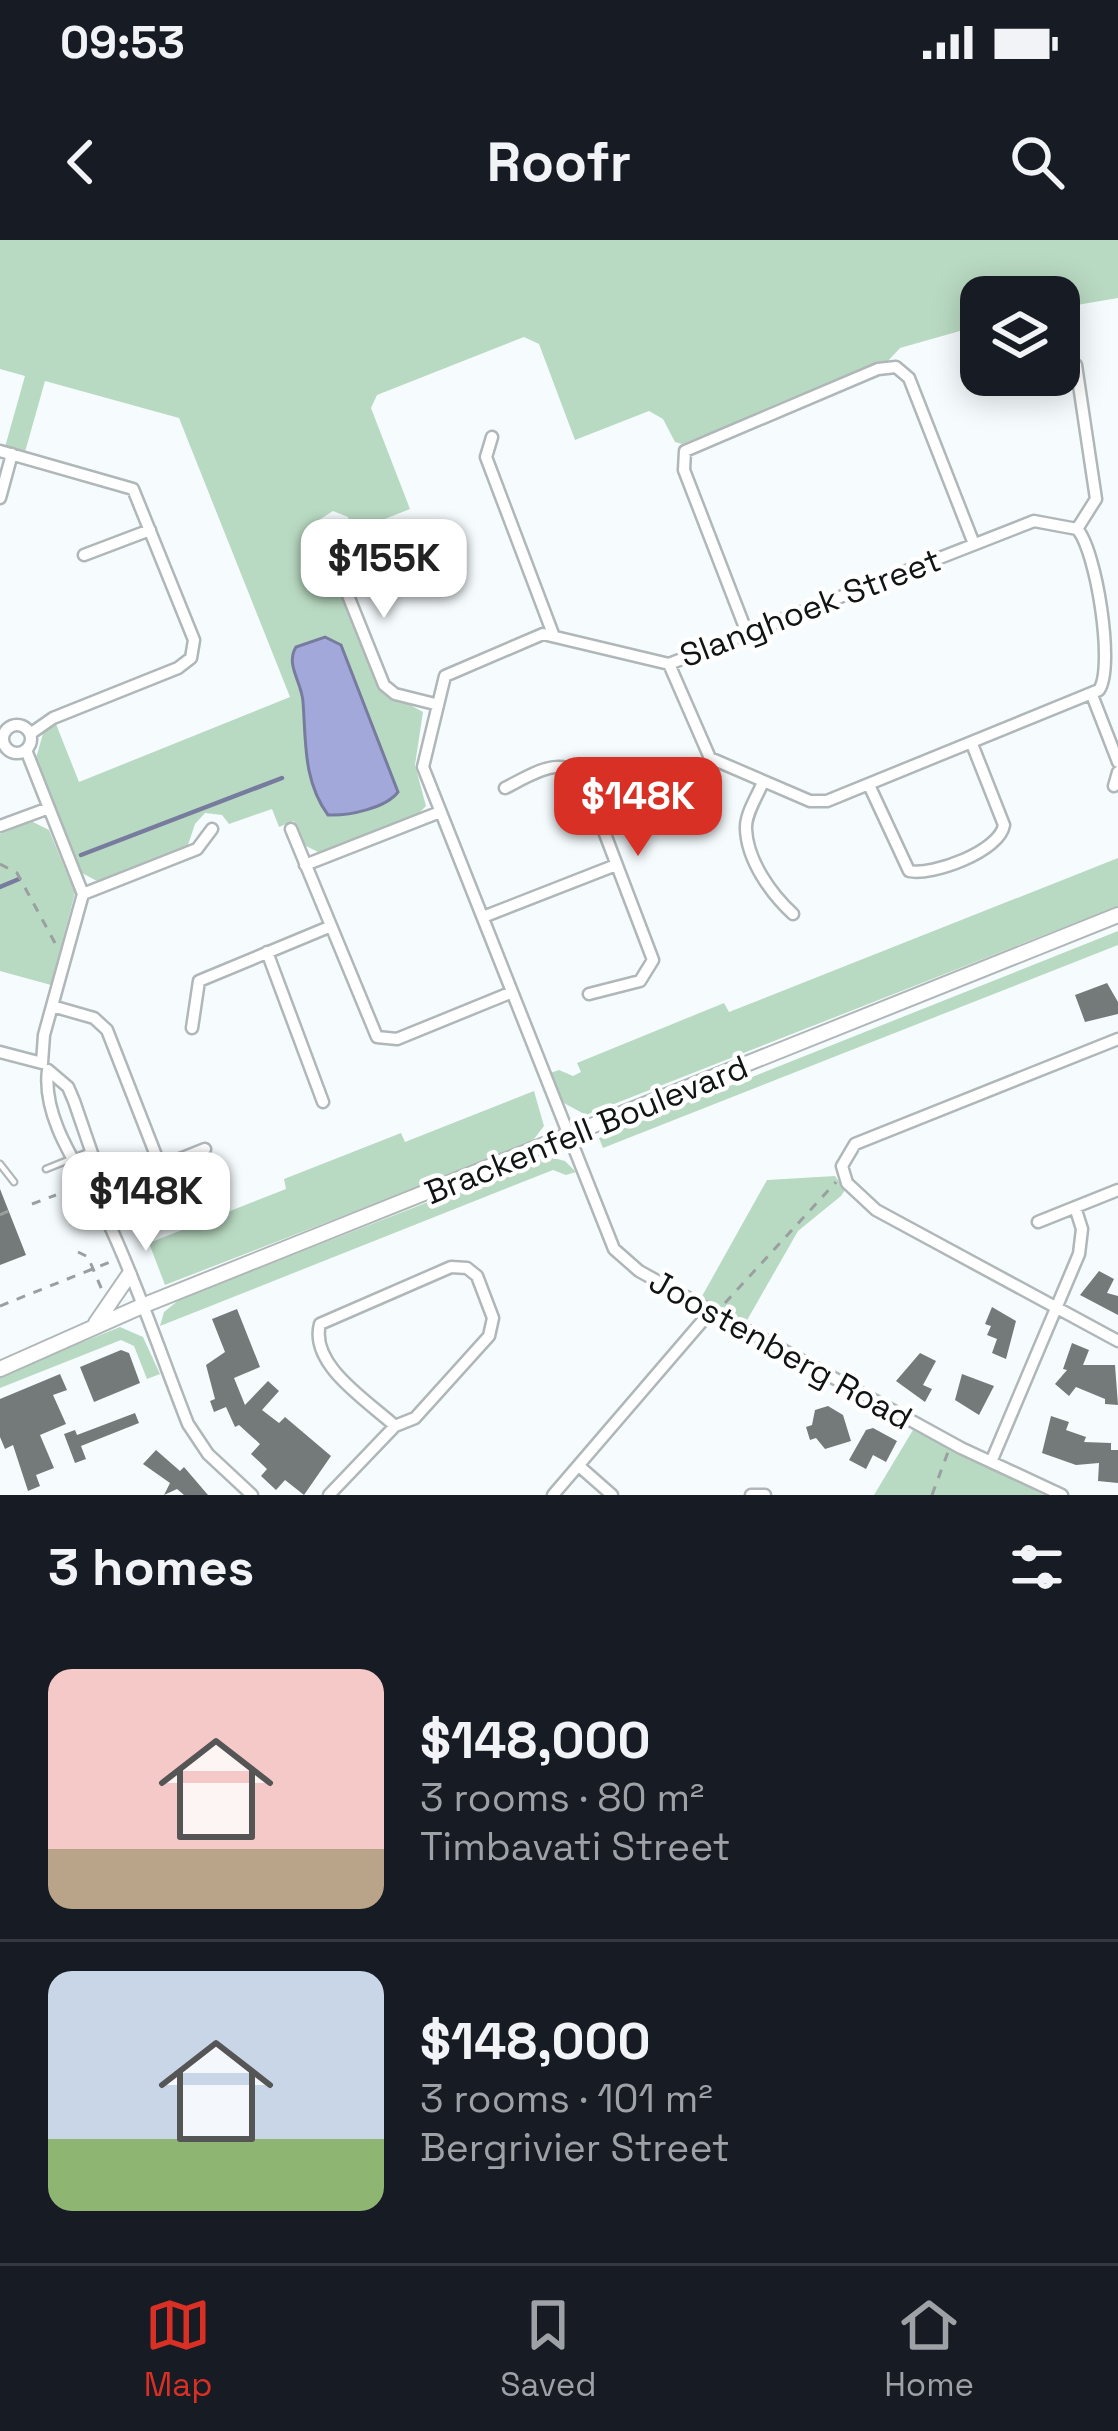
<!DOCTYPE html>
<html lang="en">
<head>
<meta charset="utf-8">
<style>
  :root { --surface:#171b24; --page:#242831; --text:#f1f3f6; --muted:#9ea1a6; --line:#363941; --accent:#d93025 }
  body { margin:0; font-family:"Space Grotesk",sans-serif; background:var(--page); color:var(--text); height:100vh; display:flex; flex-direction:column; font-size:45px; white-space:nowrap }
  * { box-sizing:border-box; margin:0 }
  p { font-size:39px; color:var(--muted) }
  .icon { flex:none; width:66px; height:66px; fill:none; stroke:currentColor; stroke-width:2; stroke-linecap:round; stroke-linejoin:round }
  .map { position:relative; height:1255px; overflow:hidden }
  .sheet { display:flex; flex-direction:column; background:var(--surface); flex:1 }
  .sheet>* { flex:none }
  .buttons { position:absolute; left:960px; top:36px; display:grid; gap:24px }
  .buttons a { display:grid; place-items:center; width:120px; height:120px; border-radius:24px; background:var(--surface); box-shadow:0 6px 30px #0003; font-size:60px }
  .price { position:absolute; translate:-50% -102px; padding:0 27px; border-radius:24px; background:#fff; color:#222; font-size:39px; line-height:78px; filter:drop-shadow(0 3px 6px #0008) }
  .price::after { content:''; position:absolute; left:50%; top:72px; width:36px; height:27px; margin-left:-18px; background:inherit; clip-path:polygon(0 0,100% 0,50% 100%) }
  .price.on { background:var(--accent); color:#fff }
  ul { padding:0; list-style:none }
  li { display:flex; align-items:center; gap:36px; height:300px; padding:0 48px }
  li+li { border-top:3px solid var(--line) }
  li span { display:grid; place-items:center; flex:none; width:336px; height:240px; border-radius:24px; color:#555 }
  li>.icon { margin-inline-start:auto }
  span .icon { width:144px; height:144px; fill:#fffc; stroke-width:1 }
  li b { font-size:51px }
  h2 { display:flex; justify-content:space-between; align-items:center; height:144px; padding:0 48px; font-size:51px }
  .status { display:flex; justify-content:space-between; align-items:center; height:84px; padding:0 60px; background:var(--surface); direction:ltr }
  .status svg { height:33px; fill:currentColor }
  header { display:flex; justify-content:space-between; align-items:center; height:156px; padding:0 48px; background:var(--surface); font-size:54px; font-weight:700 }
  .dock { display:flex; justify-content:space-around; align-items:center; height:168px; border-top:3px solid var(--line); background:var(--surface); font-size:33px; color:var(--muted) }
  .dock a { display:grid; justify-items:center; gap:6px }
  .dock .on { color:var(--accent) }
  .map>svg:first-child { display:block }
</style>
</head>
<body>
<div class="status"><b>09:53</b><svg viewBox="0 0 49 12"><path d="M0 12V9h3v3zM5 12V6h3v6zM10 12V3h3v9zM15 12V0h3v12zM26 1h20v11H26zM47 4h2v5h-2z"/></svg></div>
<header><svg class="icon" aria-label="back" viewBox="0 0 24 24"><path d="M15 5l-7 7 7 7"/></svg>Roofr<svg class="icon" aria-label="search" viewBox="0 0 24 24"><circle cx="10" cy="10" r="6"/><path d="M15 15l6 6"/></svg></header>
<div class="map">
<svg width="1118" height="1255" viewBox="0 0 1118 1255">
  <rect width="100%" height="100%" fill="#f6fcfe"/>
  <path fill="#b9dac2" d="M 0,0 L 1118,0 L 1118,58 L 1059,68 L 1059,57 L 981,57 L 981,85 L 900,108 L 888,121 L 682,204 L 675,202 L 663,179 L 649,171 L 575,200 L 539,104 L 524,97 L 377,155 L 371,168 L 410,269 L 352,292 L 348,277 L 333,271 L 319,280 L 317,292 L 379,448 L 423,472 L 415,525 L 426,566 L 417,575 L 320,613 L 304,605 L 294,581 L 279,587 L 272,569 L 229,584 L 222,575 L 205,573 L 195,584 L 188,605 L 97,641 L 80,632 L 36,518 L 44,490 L 56,484 L 79,542 L 290,457 L 179,178 L 45,141 L 25,212 L 5,207 L 25,136 L 0,129 Z
    M 31,581 L 49,590 L 75,653 L 51,745 L 0,731 L 0,594 Z
    M 1118,618 L 1118,666 L 586,875 L 562,862 L 550,833 L 559,830 L 573,836 L 581,832 L 577,823 L 724,763 L 729,772 Z
    M 1118,691 L 1118,705 L 603,908 L 599,898 Z
    M 534,851 L 544,886 L 531,903 L 165,1045 L 149,1003 L 286,949 L 284,939 L 401,893 L 405,902 Z
    M 546,916 L 565,921 L 576,932 L 566,935 L 553,930 L 160,1086 L 164,1072 L 180,1059 Z
    M 835,936 L 845,950 L 841,956 L 798,991 L 746,1082 L 701,1058 L 767,940 Z
    M 120,1087 L 143,1097 L 160,1134 L 147,1139 L 134,1106 L 121,1100 L 0,1148 L 0,1135 Z
    M 913,1190 L 1044,1255 L 874,1255 Z"/>
  <path fill="#a3a8db" stroke="#777c9f" stroke-width="3" d="M 325,397 L 341,405 L 398,552 C 386,568 349,576 328,575 C 303,541 306,501 303,462 C 302,442 285,425 296,407 Z"/>
  <g fill="none" stroke-linecap="round" stroke-linejoin="round">
    <path stroke="#777c9f" stroke-width="4.5" d="M 81,615 L 282,538
      M 0,647 L 19,639"/>
  </g>
  <path fill="#747a79" d="M 1107,743 L 1118,762 L 1118,774 L 1085,782 L 1075,755 Z
    M 0,949 L 26,1015 L 0,1025 Z
    M 1099,1031 L 1114,1039 L 1107,1053 L 1118,1056 L 1118,1075 L 1080,1055 Z
    M 992,1067 L 1016,1081 L 1006,1119 L 992,1113 L 997,1099 L 987,1095 L 991,1086 L 985,1084 Z
    M 237,1069 L 260,1127 L 234,1138 L 245,1165 L 268,1141 L 279,1151 L 262,1170 L 279,1183 L 285,1177 L 331,1216 L 304,1255 L 285,1240 L 276,1250 L 261,1236 L 267,1229 L 251,1214 L 260,1204 L 239,1185 L 235,1187 L 226,1167 L 214,1172 L 210,1161 L 215,1159 L 206,1125 L 225,1112 L 212,1079 Z
    M 1072,1103 L 1089,1110 L 1083,1125 L 1115,1125 L 1118,1165 L 1105,1164 L 1105,1159 L 1076,1147 L 1069,1156 L 1055,1144 L 1067,1130 L 1063,1129 Z
    M 121,1110 L 129,1113 L 140,1143 L 94,1162 L 80,1127 Z
    M 920,1113 L 936,1121 L 923,1145 L 932,1149 L 925,1162 L 896,1141 Z
    M 60,1134 L 67,1150 L 53,1155 L 66,1184 L 40,1195 L 54,1228 L 36,1235 L 40,1246 L 28,1251 L 13,1205 L 5,1209 L 0,1197 L 0,1159 Z
    M 962,1134 L 994,1146 L 979,1175 L 955,1160 Z
    M 828,1166 L 843,1175 L 851,1201 L 825,1209 L 816,1198 L 810,1200 L 806,1187 L 812,1185 L 815,1170 Z
    M 135,1173 L 139,1183 L 81,1206 L 86,1219 L 75,1223 L 64,1194 L 75,1190 L 77,1195 Z
    M 1051,1176 L 1069,1182 L 1066,1190 L 1086,1197 L 1084,1202 L 1111,1203 L 1111,1210 L 1118,1210 L 1118,1243 L 1098,1241 L 1099,1223 L 1076,1225 L 1042,1213 Z
    M 873,1188 L 897,1201 L 886,1222 L 873,1215 L 866,1229 L 849,1220 L 866,1190 Z
    M 156,1210 L 180,1231 L 184,1227 L 208,1255 L 184,1255 L 177,1249 L 164,1255 L 170,1243 L 143,1224 Z"/>
  <g fill="none" stroke-linecap="round" stroke-linejoin="round">
    <defs>
      <path id="service" d="M 0,924 L 14,942
        M 46,929 L 91,911"/>
      <path id="minor" d="M 1076,125 L 1096,259 L 1077,289
        M 492,197 L 486,217 L 553,394
        M 0,211 L 133,249 L 194,400 L 191,418 L 178,428 L 53,478 L 30,494
        M 0,258 L 12,214
        M 334,288 L 329,308 L 384,445 L 395,454 L 435,464
        M 84,315 L 150,290
        M 747,393 L 684,230 L 685,211 L 878,129 L 896,127 L 909,138 L 974,304
        M 669,424 L 710,518 L 810,561 L 827,561 L 1099,450 C 1115,427 1096,309 1077,289
        M 1092,455 L 1118,522
        M3 499a14 14 0 1 1 28 0a14 14 0 1 1-28 0Z
        M 26,510 L 83,654 L 44,795 L 42,823
        M 763,542 C 758,555 745,574 746,589 C 747,620 771,654 793,674
        M 869,545 L 909,631 C 933,636 1000,611 1004,585 L 972,504
        M 1114,546 L 1118,532
        M 505,548 C 531,535 566,510 586,544 L 653,720 L 640,741 L 589,754
        M 0,586 L 49,568
        M 291,589 L 377,797 L 397,799 L 510,753
        M 305,625 L 440,572
        M 83,654 L 197,609 L 212,589
        M 483,677 L 616,625
        M 267,712 L 323,862
        M 52,766 L 94,778 L 107,790 L 182,982
        M 192,788 L 199,741 L 329,687
        M 1118,799 L 855,904 L 842,926 L 847,943 L 876,970 L 1118,1101
        M 0,812 L 42,823
        M 48,830 C 41,883 87,938 109,984 C 139,1048 162,1118 188,1184 L 208,1214 L 252,1255
        M 48,830 L 68,847 L 74,861 L 106,954 L 107,979
        M 160,927 L 205,909
        M 1038,982 L 1118,950
        M 991,1222 L 1079,1014 L 1082,989 L 1075,967
        M 579,1226 L 612,1255
        M 329,1255 L 395,1186 L 415,1178 L 489,1096 L 493,1078 L 477,1036 L 467,1028 L 451,1027 L 320,1084 C 309,1125 368,1161 395,1186
        M 553,1255 L 711,1071
        M 751,1255 L 765,1255
        M 1062,1255 L 961,1208 L 639,1031 L 614,1009 L 423,527 L 445,436 L 543,394 L 669,424 L 1034,281 L 1077,289"/>
      <path id="tertiary" d="M 96,1083 L 129,1035
        M 0,1129 L 142,1066 L 1118,675"/>
    </defs>
    <use href="#service" stroke="#b0b7b9" stroke-width="9"/>
    <use href="#minor" stroke="#b0b7b9" stroke-width="15"/>
    <use href="#tertiary" stroke="#b0b7b9" stroke-width="18"/>
    <path stroke="#9a9fa0" stroke-width="3" stroke-dasharray="9 9" stroke-linecap="butt" d="M 0,624 L 17,633 L 55,703
      M 32,964 L 56,955
      M 0,975 L 13,969
      M 78,1012 L 88,1017 L 102,1050
      M 725,1063 L 836,942
      M 0,1066 L 115,1020
      M 932,1255 L 948,1212"/>
    <use href="#service" stroke="#fff" stroke-width="4.5"/>
    <use href="#minor" stroke="#fff" stroke-width="10"/>
    <use href="#tertiary" stroke="#fff" stroke-width="14"/>
  </g>
  <g text-anchor="middle" stroke-width="9" stroke-linejoin="round" paint-order="stroke">
    <g font-size="33" fill="#111414" stroke="#fff">
      <text transform="translate(810 367) rotate(-21)" y="12">Slanghoek Street</text>
      <text transform="translate(586 889) rotate(-22)" y="12">Brackenfell Boulevard</text>
      <text transform="translate(781 1109) rotate(29)" y="12">Joostenberg Road</text>
    </g>
  </g>
</svg>
<div class="buttons">
<a><svg class="icon" aria-label="layers" viewBox="0 0 24 24"><path d="M12 4l9 5-9 5-9-5zM3 14l9 5 9-5"/></svg></a>
</div>
<b class="price" style="left:384px;top:381px">$155K</b>
<b class="price on" style="left:638px;top:619px">$148K</b>
<b class="price" style="left:146px;top:1014px">$148K</b>
</div>
<section class="sheet">
<h2>3 homes<svg class="icon" aria-label="filters" viewBox="0 0 24 24"><path d="M4 7h16M4 17h16"/><circle cx="9" cy="7" r="2"/><circle cx="15" cy="17" r="2"/></svg></h2>
<ul>
<li><span style="background:linear-gradient(#f6c9c9 75%,#b9a48a 0)"><svg class="icon" aria-label="home" viewBox="0 0 24 24"><path d="M3 11l9-7 9 7M6 9v11h12V9"/></svg></span><div><b>$148,000</b><p>3 rooms · 80 m²</p><p>Timbavati Street</p></div></li>
<li><span style="background:linear-gradient(#c9d6e8 70%,#8fb573 0)"><svg class="icon" aria-label="home" viewBox="0 0 24 24"><path d="M3 11l9-7 9 7M6 9v11h12V9"/></svg></span><div><b>$148,000</b><p>3 rooms · 101 m²</p><p>Bergrivier Street</p></div></li>
</ul>
</section>
<nav class="dock">
<a class="on"><svg class="icon" aria-label="map" viewBox="0 0 24 24"><path d="M3 6l6-2 6 2 6-2v14l-6 2-6-2-6 2zM9 4v14M15 6v14"/></svg>Map</a>
<a><svg class="icon" aria-label="saved" viewBox="0 0 24 24"><path d="M7 4h10v16l-5-4-5 4z"/></svg>Saved</a>
<a><svg class="icon" aria-label="home" viewBox="0 0 24 24"><path d="M3 11l9-7 9 7M6 9v11h12V9"/></svg>Home</a>
</nav>
</body>
</html>
